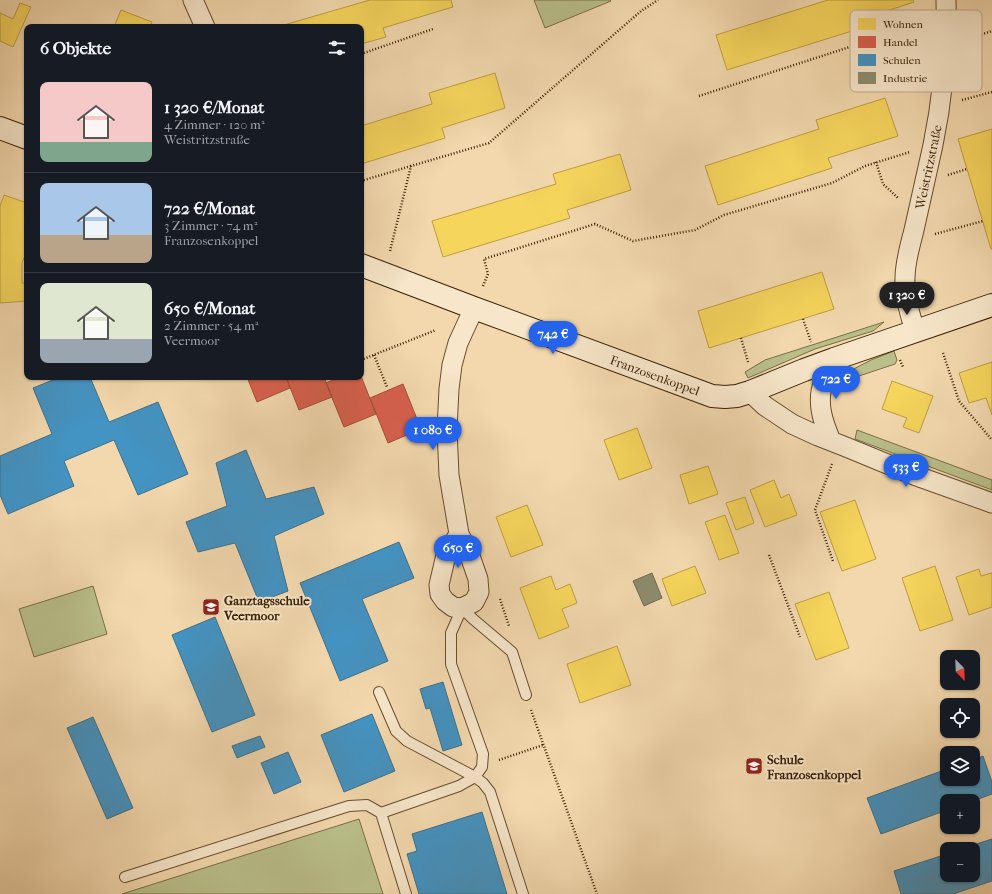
<!DOCTYPE html>
<html lang="de">
<head>
<meta charset="utf-8">
<style>
  :root { --surface:#171b24; --page:#242831; --text:#f1f3f6; --muted:#9ea1a6; --line:#363941; --accent:#2563eb }
  body { margin:0; font-family:"IM FELL French Canon",serif; background:var(--page); color:var(--text); height:100vh; display:flex; flex-direction:column; font-size:15px; white-space:nowrap }
  * { box-sizing:border-box; margin:0 }
  p { font-size:13px; color:var(--muted) }
  .icon { flex:none; width:22px; height:22px; fill:none; stroke:currentColor; stroke-width:2; stroke-linecap:round; stroke-linejoin:round }
  .map { position:relative; flex:1; overflow:hidden }
  .sheet { position:absolute; left:24px; top:24px; width:340px; height:356px; display:flex; flex-direction:column; background:var(--surface); border-radius:8px; box-shadow:0 1px 3px #0004 }
  .sheet>* { flex:none }
  .needle { width:26px; rotate:157deg }
  .controls { position:absolute; left:940px; top:650px; display:grid; gap:8px }
  .controls a { display:grid; place-items:center; width:40px; height:40px; border-radius:8px; background:var(--surface); box-shadow:0 1px 3px #0004; font-size:20px }
  .price { position:absolute; translate:-50% -34px; padding:0 9px; border-radius:14px; background:var(--accent); color:#fff; font-size:13px; line-height:26px; filter:drop-shadow(0 1px 2px #0008) }
  .price::after { content:''; position:absolute; left:50%; top:24px; width:12px; height:9px; margin-left:-6px; background:inherit; clip-path:polygon(0 0,100% 0,50% 100%) }
  .price.selected { background:#222; color:#fff }
  ul { padding:0; list-style:none }
  li { display:flex; align-items:center; gap:12px; height:100px; padding:0 16px }
  li+li { border-top:1px solid var(--line) }
  li span { display:grid; place-items:center; flex:none; width:112px; height:80px; border-radius:8px; color:#555 }
  li>.icon { margin-inline-start:auto }
  span .icon { width:48px; height:48px; fill:#fffc; stroke-width:1 }
  li b { font-size:17px }
  h2 { display:flex; justify-content:space-between; align-items:center; height:48px; padding:0 16px; font-size:17px }
  .map>svg:first-child { display:block }
</style>
</head>
<body>
<div class="map">
<svg width="992" height="894" viewBox="0 0 992 894">
  <rect width="100%" height="100%" fill="#f3d8ae"/>
  <filter id="stains"><feTurbulence type="fractalNoise" baseFrequency=".005" numOctaves="4"/><feColorMatrix values="0 0 0 0 .2 0 0 0 0 .09 0 0 0 0 .02 0 0 0 .5 -.17"/></filter>
  <radialGradient id="worn" r=".72"><stop offset=".6" stop-color="#630" stop-opacity="0"/><stop offset="1" stop-color="#630" stop-opacity=".3"/></radialGradient>
  <path fill="#babf8b" stroke="#7a6f46" d="M 534,0 L 610,0 L 611,1 L 545,28 Z
    M 884,322 L 873,331 L 815,349 L 748,378 L 745,372 L 765,360 Z
    M 894,351 L 897,360 L 895,364 L 847,380 L 844,374 L 871,360 Z
    M 857,430 L 992,480 L 992,490 L 855,439 Z
    M 93,586 L 107,634 L 34,657 L 19,609 Z
    M 359,819 L 383,894 L 122,894 Z"/>
  <path fill="#f6d55c" stroke="#bd9e41" d="M 370,0 L 451,0 L 453,7 L 383,28 L 386,37 L 361,44 L 361,27 L 277,27 Z
    M 828,0 L 913,0 L 914,2 L 850,23 L 852,31 L 727,70 L 716,35 Z
    M 20,3 L 31,7 L 13,47 L 0,41 L 0,13 L 13,19 Z
    M 121,10 L 152,22 L 150,27 L 114,27 Z
    M 495,73 L 505,108 L 442,128 L 445,138 L 361,164 L 361,126 L 432,104 L 429,93 Z
    M 885,98 L 898,136 L 828,158 L 832,168 L 718,205 L 705,166 L 819,129 L 816,120 Z
    M 992,129 L 992,249 L 991,249 L 958,139 Z
    M 620,154 L 631,190 L 567,210 L 570,218 L 443,257 L 432,221 L 556,184 L 553,174 Z
    M 4,195 L 27,203 L 27,250 L 22,263 L 22,283 L 27,283 L 27,301 L 0,303 L 0,206 Z
    M 822,272 L 834,309 L 709,348 L 698,311 Z
    M 992,362 L 992,415 L 986,398 L 969,403 L 959,373 Z
    M 892,381 L 933,396 L 919,433 L 903,427 L 907,418 L 882,409 Z
    M 637,428 L 652,468 L 619,480 L 604,440 Z
    M 708,466 L 718,494 L 689,504 L 680,475 Z
    M 774,480 L 781,498 L 789,494 L 797,515 L 765,527 L 750,490 Z
    M 745,497 L 754,523 L 736,530 L 726,503 Z
    M 855,500 L 876,559 L 842,571 L 820,512 Z
    M 527,505 L 543,545 L 511,557 L 496,517 Z
    M 725,515 L 739,553 L 719,560 L 705,522 Z
    M 695,566 L 706,593 L 672,606 L 662,579 Z
    M 935,566 L 953,620 L 920,631 L 902,578 Z
    M 979,569 L 981,576 L 992,573 L 992,607 L 969,615 L 956,577 Z
    M 551,576 L 556,590 L 570,584 L 577,603 L 562,609 L 569,627 L 539,639 L 520,588 Z
    M 829,592 L 849,648 L 816,660 L 795,604 Z
    M 617,646 L 631,685 L 580,703 L 567,664 Z"/>
  <path fill="#d6604d" stroke="#a74c36" d="M 361,376 L 376,414 L 344,427 L 326,383 L 340,377 L 361,377 Z
    M 247,377 L 286,377 L 290,388 L 257,402 Z
    M 286,377 L 324,377 L 332,397 L 299,410 Z
    M 403,384 L 421,429 L 388,443 L 370,398 Z"/>
  <path fill="#4393c3" stroke="#407089" d="M 60,377 L 90,377 L 109,422 L 158,402 L 188,474 L 138,495 L 114,440 L 64,461 L 74,486 L 8,514 L 0,495 L 0,456 L 52,434 L 33,388 Z
    M 246,450 L 266,499 L 314,487 L 324,514 L 274,536 L 288,591 L 259,602 L 235,543 L 198,552 L 186,522 L 227,506 L 216,463 Z
    M 399,542 L 414,578 L 362,599 L 388,661 L 340,681 L 300,583 Z
    M 215,617 L 255,715 L 212,732 L 172,635 Z
    M 443,682 L 462,745 L 443,751 L 430,708 L 426,709 L 420,689 Z
    M 372,714 L 395,771 L 344,792 L 321,735 Z
    M 93,717 L 133,808 L 107,819 L 67,728 Z
    M 260,736 L 265,747 L 237,758 L 232,746 Z
    M 288,752 L 301,782 L 274,794 L 261,763 Z
    M 983,756 L 992,782 L 992,794 L 973,801 L 947,801 L 947,810 L 881,834 L 867,798 L 947,769 L 947,779 L 973,779 L 973,760 Z
    M 482,812 L 507,894 L 419,894 L 407,854 L 417,851 L 412,834 Z
    M 992,839 L 992,881 L 953,894 L 901,894 L 894,871 L 947,854 L 947,875 L 973,875 L 973,849 L 961,849 Z"/>
  <path fill="#8c8c6e" stroke="#736b4e" d="M 652,573 L 662,598 L 644,606 L 633,581 Z"/>
  <g fill="none" stroke-linecap="round" stroke-linejoin="round">
    <defs>
      <path id="lane" d="M 379,692 L 396,731 L 407,741 L 475,777 L 483,783 L 490,792 L 523,894
        M 381,813 L 459,786 L 475,777 L 482,767 L 483,754 L 451,664 L 451,633 L 462,608 L 473,619 L 512,652 L 526,695
        M 125,877 L 349,806 L 367,805 L 381,813 L 406,894"/>
      <path id="street" d="M 193,0 L 205,27
        M 915,331 C 910,314 904,296 905,278 C 905,262 910,246 914,230 C 920,202 927,173 933,145 C 943,97 947,48 946,0
        M 750,392 L 765,406 L 792,424 L 818,436 L 846,447 L 914,475 L 992,503
        M 831,441 C 824,424 816,404 823,384 C 826,376 830,367 834,359
        M 459,534 L 446,555 L 439,585 L 440,594 L 445,601 L 453,607 L 462,608 L 474,602 L 479,592 L 478,579 L 470,556 L 459,534 L 449,475 L 447,429 L 449,389 L 452,365 L 458,343 L 474,308"/>
      <path id="secondary" d="M 0,128 L 27,138
        M 361,265 L 474,308 L 712,396 L 725,397 L 737,396 L 750,392 L 804,370 L 834,359 L 992,305"/>
    </defs>
    <use href="#lane" stroke="#684d2d" stroke-width="12"/>
    <use href="#street" stroke="#684d2d" stroke-width="21"/>
    <use href="#secondary" stroke="#391f02" stroke-width="24"/>
    <path stroke="#391f02" stroke-width="2.5" stroke-dasharray="1 2" stroke-linecap="butt" d="M 967,39 L 992,31
      M 361,54 L 433,29
      M 699,96 L 868,41 L 924,17
      M 962,100 L 992,92
      M 876,162 L 883,184 L 898,198
      M 948,175 L 967,169
      M 361,181 L 411,166
      M 935,234 L 983,221
      M 390,251 L 411,166 L 489,143 L 641,11 L 658,0
      M 483,286 L 488,274 L 484,259 L 595,224 L 633,241 L 695,230 L 724,215 L 832,183 L 865,166 L 910,152
      M 803,319 L 811,342
      M 741,338 L 748,362
      M 943,353 L 959,401 L 992,440
      M 374,355 L 387,387
      M 361,360 L 436,330
      M 900,360 L 903,367
      M 832,464 L 815,510 L 833,561
      M 769,555 L 800,637
      M 500,599 L 509,626
      M 531,710 L 597,894
      M 499,760 L 543,745"/>
    <use href="#lane" stroke="#f7e6ca" stroke-width="10"/>
    <use href="#street" stroke="#f7e6ca" stroke-width="19"/>
    <use href="#secondary" stroke="#f7e6ca" stroke-width="22"/>
  </g>
  <defs>
    <symbol id="school-square" viewBox="-11 -11 22 22"><rect x="-9" y="-9" width="18" height="18" rx="4" fill="#8f2418" stroke="#f7e6ca"/><path d="M0-5L7-2L0 1L-7-2ZM-4 1L0 2.5L4 1V4Q0 6-4 4Z" fill="#fff"/></symbol>
  </defs>
  <g fill-rule="evenodd">
    <use href="#school-square" x="201" y="597" width="20" height="20"/>
    <use href="#school-square" x="744" y="756" width="20" height="20"/>
  </g>
  <g text-anchor="middle" stroke-width="4" stroke-linejoin="round" paint-order="stroke">
    <g font-size="13" fill="#391f02" stroke="#f7e6ca">
      <text transform="translate(928 167) rotate(-78)" y="5">Weistritzstraße</text>
      <text transform="translate(655 375) rotate(20)" y="5">Franzosenkoppel</text>
    </g>
    <g font-size="13" font-weight="bold" fill="#391f02" stroke="#f7e6ca" text-anchor="start">
      <text x="224" y="605">Ganztagsschule<tspan x="224" dy="15">Veermoor</tspan></text>
      <text x="767" y="764">Schule<tspan x="767" dy="15">Franzosenkoppel</tspan></text>
    </g>
  </g>
  <rect x="850" y="10" width="132" height="82" rx="6" fill="#f7e6ca" stroke="#beaa8e" stroke-width="1"/>
  <rect x="858" y="18" width="18" height="12" fill="#f6d55c"/>
  <rect x="858" y="36" width="18" height="12" fill="#d6604d"/>
  <rect x="858" y="54" width="18" height="12" fill="#4393c3"/>
  <rect x="858" y="72" width="18" height="12" fill="#8c8c6e"/>
  <g font-size="11" fill="#391f02">
    <text x="883" y="28">Wohnen</text>
    <text x="883" y="46">Handel</text>
    <text x="883" y="64">Schulen</text>
    <text x="883" y="82">Industrie</text>
  </g>
  <rect width="100%" height="100%" filter="url(#stains)"/>
  <rect width="100%" height="100%" fill="url(#worn)"/>
</svg>
<div class="controls">
<a><svg class="needle" viewBox="-14 -14 28 28"><path d="M0-13l5 13h-10z" fill="#e53935"/><path d="M0 13l5-13h-10z" fill="#9ea1a6"/></svg></a>
<a><svg class="icon" aria-label="locate" viewBox="0 0 24 24"><circle cx="12" cy="12" r="6"/><path d="M12 2v4M12 18v4M2 12h4M18 12h4"/></svg></a>
<a><svg class="icon" aria-label="layers" viewBox="0 0 24 24"><path d="M12 4l9 5-9 5-9-5zM3 14l9 5 9-5"/></svg></a>
<a>+</a>
<a>−</a>
</div>
<b class="price selected" style="left:907px;top:316px">1 320 €</b>
<b class="price" style="left:553px;top:355px">742 €</b>
<b class="price" style="left:836px;top:400px">722 €</b>
<b class="price" style="left:433px;top:451px">1 080 €</b>
<b class="price" style="left:906px;top:488px">533 €</b>
<b class="price" style="left:458px;top:569px">650 €</b>
<section class="sheet">
<h2>6 Objekte<svg class="icon" aria-label="filters" viewBox="0 0 24 24"><path d="M4 7h16M4 17h16"/><circle cx="9" cy="7" r="2"/><circle cx="15" cy="17" r="2"/></svg></h2>
<ul>
<li><span style="background:linear-gradient(#f6c9c9 75%,#7fa58c 0)"><svg class="icon" aria-label="home" viewBox="0 0 24 24"><path d="M3 11l9-7 9 7M6 9v11h12V9"/></svg></span><div><b>1 320 €/Monat</b><p>4 Zimmer · 120 m²</p><p>Weistritzstraße</p></div></li>
<li><span style="background:linear-gradient(#a9c7e8 65%,#b9a48a 0)"><svg class="icon" aria-label="home" viewBox="0 0 24 24"><path d="M3 11l9-7 9 7M6 9v11h12V9"/></svg></span><div><b>722 €/Monat</b><p>3 Zimmer · 74 m²</p><p>Franzosenkoppel</p></div></li>
<li><span style="background:linear-gradient(#dfe7d0 70%,#9aa5b1 0)"><svg class="icon" aria-label="home" viewBox="0 0 24 24"><path d="M3 11l9-7 9 7M6 9v11h12V9"/></svg></span><div><b>650 €/Monat</b><p>2 Zimmer · 54 m²</p><p>Veermoor</p></div></li>
</ul>
</section>
</div>
</body>
</html>
